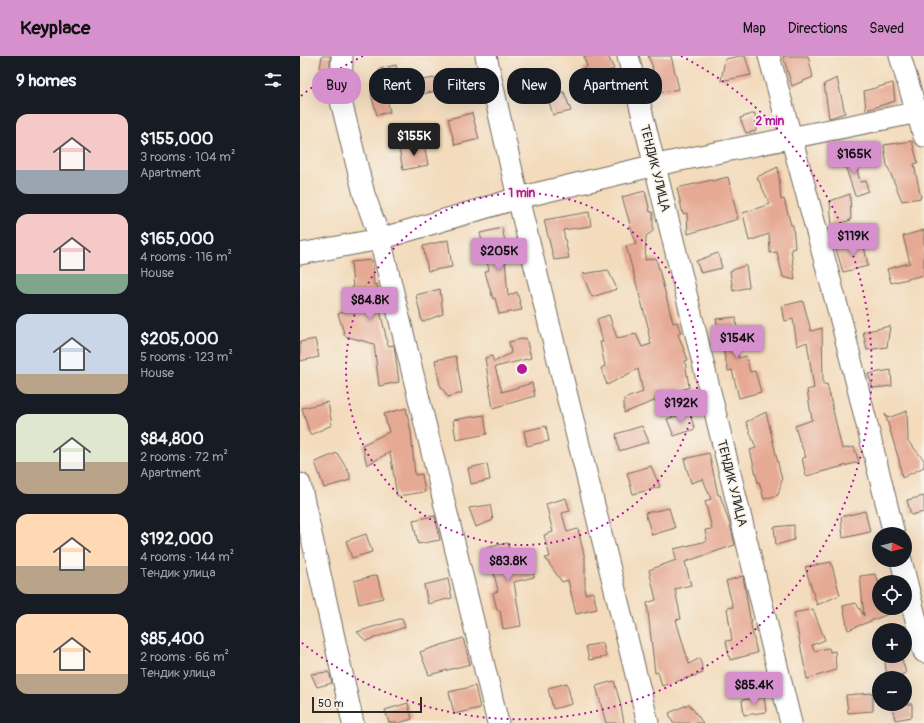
<!DOCTYPE html>
<html lang="en">
<head>
<meta charset="utf-8">
<style>
  :root { --surface:#171b24; --page:#20242c; --text:#f1f3f6; --muted:#9ea1a6; --accent:#d690ce }
  body { margin:0; font-family:Pangolin,sans-serif; background:var(--page); color:var(--text); height:100vh; display:flex; flex-direction:column; font-size:15px; white-space:nowrap }
  * { box-sizing:border-box; margin:0 }
  p { font-size:13px; color:var(--muted) }
  .icon { flex:none; width:22px; height:22px; fill:none; stroke:currentColor; stroke-width:2; stroke-linecap:round; stroke-linejoin:round }
  .map { position:relative; flex:1; overflow:hidden }
  .side { display:flex; flex-direction:column; background:var(--surface); width:300px }
  .side>* { flex:none }
  .guide { position:absolute; left:12px; top:12px; width:380px; height:36px; display:flex; gap:8px }
  .needle { width:26px; rotate:96deg }
  .buttons { position:absolute; left:572px; top:471px; display:grid; gap:8px }
  .buttons a { display:grid; place-items:center; width:40px; height:40px; border-radius:50%; background:var(--surface); box-shadow:0 4px 16px #0002; font-size:20px }
  .scale { position:absolute; left:12px; bottom:10px; width:110px; box-sizing:border-box; padding-left:4px; border:2px solid #2b2b2b; border-top:0; font-size:11px; line-height:14px; white-space:nowrap; color:#2b2b2b; -webkit-text-stroke:3px #f7f3e8; paint-order:stroke }
  .price { position:absolute; translate:-50% -34px; padding:0 9px; border-radius:4px; background:var(--accent); color:#111; font-size:13px; line-height:26px; filter:drop-shadow(0 1px 2px #0008) }
  .price::after { content:''; position:absolute; left:50%; top:24px; width:12px; height:9px; margin-left:-6px; background:inherit; clip-path:polygon(0 0,100% 0,50% 100%) }
  .price.current { background:#222; color:#fff }
  ul { padding:0; list-style:none }
  li { display:flex; align-items:center; gap:12px; height:100px; padding:0 16px }
  li span { display:grid; place-items:center; flex:none; width:112px; height:80px; border-radius:12px; color:#555 }
  li>.icon { margin-inline-start:auto }
  span .icon { width:48px; height:48px; fill:#fffc; stroke-width:1 }
  li b { font-size:17px }
  h2 { display:flex; justify-content:space-between; align-items:center; height:48px; padding:0 16px; font-size:17px }
  .chip { padding:0 14px; border-radius:16px; background:var(--surface); box-shadow:0 4px 16px #0002; font-size:14px; line-height:36px }
  .chip.current { background:var(--accent); color:#111 }
  header { display:flex; align-items:center; gap:24px; box-sizing:border-box; height:56px; padding:0 20px; background:var(--accent); color:#111 }
  header strong { font-size:19px }
  nav { display:flex; gap:22px; margin-inline-start:auto; font-size:14px }
  main { display:flex; flex:1; min-height:0 }
  .map>svg:first-child { display:block }
</style>
</head>
<body>
<header>
<strong>Keyplace</strong>
<nav><a>Map</a><a>Directions</a><a>Saved</a></nav>
</header>
<main>
<section class="side">
<h2>9 homes<svg class="icon" aria-label="filters" viewBox="0 0 24 24"><path d="M4 7h16M4 17h16"/><circle cx="9" cy="7" r="2"/><circle cx="15" cy="17" r="2"/></svg></h2>
<ul>
<li><span style="background:linear-gradient(#f6c9c9 70%,#9aa5b1 0)"><svg class="icon" aria-label="home" viewBox="0 0 24 24"><path d="M3 11l9-7 9 7M6 9v11h12V9"/></svg></span><div><b>$155,000</b><p>3 rooms · 104 m²</p><p>Apartment</p></div></li>
<li><span style="background:linear-gradient(#f6c9c9 75%,#7fa58c 0)"><svg class="icon" aria-label="home" viewBox="0 0 24 24"><path d="M3 11l9-7 9 7M6 9v11h12V9"/></svg></span><div><b>$165,000</b><p>4 rooms · 116 m²</p><p>House</p></div></li>
<li><span style="background:linear-gradient(#c9d6e8 75%,#b9a48a 0)"><svg class="icon" aria-label="home" viewBox="0 0 24 24"><path d="M3 11l9-7 9 7M6 9v11h12V9"/></svg></span><div><b>$205,000</b><p>5 rooms · 123 m²</p><p>House</p></div></li>
<li><span style="background:linear-gradient(#dfe7d0 60%,#b9a48a 0)"><svg class="icon" aria-label="home" viewBox="0 0 24 24"><path d="M3 11l9-7 9 7M6 9v11h12V9"/></svg></span><div><b>$84,800</b><p>2 rooms · 72 m²</p><p>Apartment</p></div></li>
<li><span style="background:linear-gradient(#ffd9b3 65%,#b9a48a 0)"><svg class="icon" aria-label="home" viewBox="0 0 24 24"><path d="M3 11l9-7 9 7M6 9v11h12V9"/></svg></span><div><b>$192,000</b><p>4 rooms · 144 m²</p><p>Тендик улица</p></div></li>
<li><span style="background:linear-gradient(#ffd9b3 75%,#b9a48a 0)"><svg class="icon" aria-label="home" viewBox="0 0 24 24"><path d="M3 11l9-7 9 7M6 9v11h12V9"/></svg></span><div><b>$85,400</b><p>2 rooms · 66 m²</p><p>Тендик улица</p></div></li>
</ul>
</section>
<div class="map">
<svg width="624" height="667" viewBox="0 0 624 667">
  <rect width="100%" height="100%" fill="#f7f3e8"/>
  <filter id="ink" filterUnits="userSpaceOnUse"><feTurbulence type="fractalNoise" baseFrequency=".025" numOctaves="2"/><feDisplacementMap in="SourceGraphic" scale="8" xChannelSelector="R" yChannelSelector="G"/><feConvolveMatrix kernelMatrix="1 2 1 2 8 2 1 2 1" color-interpolation-filters="sRGB"/></filter>
  <filter id="wash" filterUnits="userSpaceOnUse"><feTurbulence type="fractalNoise" baseFrequency=".012" numOctaves="4" result="noise"/><feDisplacementMap in="SourceGraphic" scale="16" xChannelSelector="R" yChannelSelector="G"/><feGaussianBlur stdDeviation="0.9" result="paint"/><feColorMatrix in="noise" values="0 0 0 0 0 0 0 0 0 0 0 0 0 0 0 0 0 1.4 0 .05"/><feComposite in="paint" operator="in"/></filter>
  <g filter="url(#wash)">
    <rect width="100%" height="100%" fill="#f3dbbc"/>
    <g id="blocks">
      <path fill="#e6a993" d="M 22,0 L 30,0 L 30,14 L 20,12 Z
        M 284,0 L 308,0 L 314,13 L 310,14 L 319,39 L 290,47 L 284,27 L 286,27 L 283,12 L 287,11 Z
        M 348,0 L 371,0 L 379,33 L 356,37 L 352,9 Z
        M 440,0 L 445,0 L 451,19 L 421,25 L 425,3 Z
        M 483,0 L 508,0 L 513,21 L 492,30 Z
        M 96,9 L 100,26 L 82,29 L 79,13 Z
        M 159,13 L 163,30 L 117,39 L 116,25 L 141,21 L 140,18 Z
        M 537,22 L 545,57 L 529,62 L 524,28 Z
        M 593,27 L 595,45 L 566,54 L 564,35 Z
        M 85,35 L 90,56 L 77,59 L 71,38 Z
        M 264,36 L 271,55 L 253,59 L 247,39 Z
        M 172,57 L 179,83 L 155,89 L 148,63 Z
        M 455,57 L 456,75 L 446,77 L 440,62 Z
        M 612,85 L 618,107 L 614,108 L 621,142 L 602,145 L 587,109 L 584,89 Z
        M 124,88 L 128,109 L 103,114 L 99,93 Z
        M 553,96 L 560,126 L 566,125 L 568,135 L 555,140 L 542,100 Z
        M 478,111 L 481,144 L 484,143 L 491,169 L 493,169 L 495,192 L 491,193 L 495,224 L 483,221 L 477,196 L 470,197 L 469,178 L 449,185 L 443,157 L 470,148 L 457,121 Z
        M 428,121 L 438,163 L 388,178 L 387,157 L 383,158 L 377,132 L 412,124 L 412,125 Z
        M 345,135 L 350,156 L 353,156 L 353,175 L 346,180 L 345,204 L 356,202 L 373,267 L 377,266 L 381,277 L 378,278 L 388,304 L 385,305 L 389,331 L 324,357 L 324,343 L 343,336 L 338,313 L 307,329 L 301,312 L 305,310 L 300,286 L 303,286 L 297,263 L 309,259 L 317,282 L 336,278 L 342,291 L 351,288 L 348,275 L 349,274 L 326,190 L 336,188 L 322,141 Z
        M 550,138 L 551,164 L 532,170 L 530,145 Z
        M 289,156 L 291,170 L 263,174 L 269,202 L 254,204 L 244,164 Z
        M 202,172 L 206,190 L 204,191 L 208,240 L 217,236 L 222,254 L 199,258 L 195,242 L 193,243 L 185,216 L 189,214 L 180,177 Z
        M 624,174 L 624,219 L 591,227 L 587,213 L 610,207 L 603,180 Z
        M 148,184 L 152,211 L 128,215 L 123,190 Z
        M 563,185 L 568,210 L 543,216 L 536,193 Z
        M 418,197 L 422,212 L 401,217 L 396,205 Z
        M 72,204 L 74,229 L 77,228 L 80,245 L 78,245 L 88,290 L 94,289 L 99,326 L 79,330 L 74,288 L 45,280 L 38,258 L 55,252 L 51,233 L 53,233 L 51,206 Z
        M 446,209 L 449,231 L 433,235 L 430,215 Z
        M 308,214 L 317,233 L 292,241 L 282,218 Z
        M 140,233 L 143,258 L 122,266 L 116,239 Z
        M 503,245 L 511,275 L 522,272 L 523,329 L 527,328 L 542,393 L 554,391 L 559,406 L 506,420 L 502,402 L 506,401 L 499,384 L 495,370 L 512,364 L 507,334 L 514,332 L 507,286 L 497,290 L 493,263 L 485,265 L 482,250 Z
        M 436,261 L 438,302 L 446,300 L 450,316 L 455,315 L 461,336 L 439,342 L 432,314 L 428,315 L 416,263 Z
        M 590,270 L 587,291 L 567,294 L 563,276 Z
        M 226,282 L 231,302 L 195,311 L 202,336 L 232,327 L 235,340 L 193,352 L 185,302 L 192,300 L 194,306 L 211,297 L 209,286 Z
        M 15,283 L 19,301 L 0,305 L 0,286 Z
        M 156,300 L 162,337 L 148,341 L 140,329 L 135,304 Z
        M 591,314 L 592,330 L 573,332 L 568,318 Z
        M 28,346 L 32,369 L 10,379 L 2,352 Z
        M 106,352 L 111,376 L 115,419 L 122,418 L 125,436 L 97,440 L 90,396 L 67,409 L 62,389 L 89,376 L 84,358 Z
        M 607,355 L 608,384 L 607,384 L 624,404 L 624,411 L 602,422 L 599,404 L 585,358 L 588,362 Z
        M 389,356 L 395,373 L 374,380 L 367,363 Z
        M 466,356 L 482,424 L 478,439 L 464,443 L 459,426 L 458,427 L 450,394 L 456,392 L 446,366 Z
        M 184,359 L 187,378 L 156,384 L 153,364 Z
        M 246,370 L 249,385 L 227,390 L 224,375 Z
        M 342,370 L 349,386 L 319,395 L 316,378 Z
        M 37,397 L 50,418 L 50,424 L 24,432 L 15,406 Z
        M 409,397 L 418,439 L 420,439 L 430,469 L 435,489 L 385,506 L 391,529 L 375,533 L 381,563 L 376,564 L 389,608 L 400,602 L 403,617 L 362,630 L 358,616 L 355,617 L 352,591 L 347,547 L 356,544 L 349,514 L 376,504 L 374,493 L 407,485 L 405,474 L 412,473 L 405,445 L 411,443 L 403,423 L 391,427 L 384,403 Z
        M 187,408 L 190,424 L 171,428 L 168,412 Z
        M 351,410 L 360,431 L 333,438 L 327,417 Z
        M 624,440 L 624,456 L 611,459 L 607,444 Z
        M 266,442 L 270,455 L 262,457 L 267,476 L 278,473 L 285,503 L 285,538 L 293,536 L 297,553 L 276,558 L 268,524 L 262,526 L 245,502 L 250,501 L 244,479 L 253,476 L 246,448 Z
        M 190,449 L 193,464 L 176,471 L 169,452 Z
        M 369,452 L 375,472 L 352,479 L 345,457 Z
        M 565,455 L 570,476 L 543,482 L 541,461 Z
        M 135,460 L 140,484 L 118,488 L 113,464 Z
        M 494,469 L 494,484 L 476,489 L 474,471 Z
        M 66,478 L 72,496 L 52,502 L 46,485 Z
        M 208,487 L 212,509 L 232,504 L 234,521 L 214,526 L 221,570 L 203,573 L 200,554 L 197,554 L 193,537 L 198,535 L 191,504 L 186,505 L 184,492 Z
        M 531,506 L 540,539 L 517,549 L 505,511 Z
        M 575,518 L 579,527 L 579,552 L 601,553 L 548,574 L 543,550 L 556,547 L 564,560 L 560,520 Z
        M 77,519 L 83,542 L 59,548 L 54,525 Z
        M 443,520 L 452,574 L 457,597 L 430,604 L 426,585 L 432,584 L 427,552 L 433,551 L 426,525 Z
        M 148,523 L 152,542 L 128,548 L 124,529 Z
        M 513,553 L 525,584 L 512,589 L 514,595 L 529,592 L 530,596 L 535,595 L 536,614 L 507,623 L 494,557 Z
        M 102,562 L 105,571 L 66,585 L 57,576 Z
        M 163,582 L 170,608 L 129,619 L 120,596 Z
        M 303,587 L 306,601 L 289,604 L 286,590 Z
        M 595,600 L 601,600 L 606,617 L 592,622 L 587,622 L 585,606 Z
        M 28,616 L 30,619 L 32,627 L 17,631 L 11,618 Z
        M 314,625 L 320,646 L 324,667 L 306,667 L 296,630 Z
        M 267,627 L 272,648 L 253,653 L 248,632 Z
        M 175,630 L 180,652 L 154,658 L 149,636 Z
        M 573,637 L 573,655 L 548,657 L 546,639 Z
        M 464,641 L 466,656 L 444,659 L 442,644 Z
        M 108,647 L 112,663 L 99,667 L 89,667 L 85,654 Z
        M 389,648 L 403,667 L 373,667 L 369,657 Z
        M 592,648 L 612,648 L 612,661 L 595,664 Z"/>
    </g>
  </g>
  <g filter="url(#ink)">
    <use href="#blocks" fill-opacity="0" stroke="#71695e" stroke-width="1"/>
    <g fill="none" stroke-linecap="round" stroke-linejoin="round">
      <defs>
        <path id="minor" d="M 42,0 L 41,45 L 64,138 L 80,183 L 198,667
          M 186,0 L 218,142 L 348,667
          M 328,0 L 491,667
          M 469,0 L 542,268 L 594,478
          M 600,0 L 624,80
          M 0,198 L 80,183 L 218,142 L 356,109 L 624,55
          M 0,428 L 53,667
          M 601,504 L 624,596"/>
      </defs>
      <use href="#minor" stroke="#71695e" stroke-width="23"/>
      <use href="#minor" stroke="#fff" stroke-width="21"/>
    </g>
  </g>
  <g fill="none" stroke="#b5179e" stroke-width="2" stroke-dasharray="2 4">
    <circle cx="222" cy="313" r="176"/>
    <path d="M1 40A351 351 0 0 1 63 0M381 0A351 351 0 1 1 1 586"/>
  </g>
  <g text-anchor="middle" stroke-width="3.5" stroke-linejoin="round" paint-order="stroke">
    <g font-size="13" fill="#2b2b2b" stroke="#f7f3e8">
      <text transform="translate(356 112) rotate(76)" y="5">ТЕНДИК УЛИЦА</text>
      <text transform="translate(433 427) rotate(76)" y="5">ТЕНДИК УЛИЦА</text>
    </g>
  </g>
  <circle cx="222" cy="313" r="6" fill="#b5179e" stroke="#f7f3e8" stroke-width="2"/>
  <g font-size="12" text-anchor="middle" font-weight="bold" fill="#b5179e" stroke="#f7f3e8" stroke-width="3.5" stroke-linejoin="round" paint-order="stroke">
    <text x="470" y="69">2 min</text>
    <text x="222" y="141">1 min</text>
  </g>
</svg>
<div class="buttons">
<a><svg class="needle" viewBox="-14 -14 28 28"><path d="M0-13l5 13h-10z" fill="#e53935"/><path d="M0 13l5-13h-10z" fill="#9ea1a6"/></svg></a>
<a><svg class="icon" aria-label="locate" viewBox="0 0 24 24"><circle cx="12" cy="12" r="6"/><path d="M12 2v4M12 18v4M2 12h4M18 12h4"/></svg></a>
<a>+</a>
<a>−</a>
</div>
<div class="scale">50 m</div>
<b class="price current" style="left:114px;top:101px">$155K</b>
<b class="price" style="left:554px;top:119px">$165K</b>
<b class="price" style="left:553px;top:201px">$119K</b>
<b class="price" style="left:199px;top:216px">$205K</b>
<b class="price" style="left:70px;top:265px">$84.8K</b>
<b class="price" style="left:437px;top:303px">$154K</b>
<b class="price" style="left:381px;top:368px">$192K</b>
<b class="price" style="left:208px;top:526px">$83.8K</b>
<b class="price" style="left:454px;top:650px">$85.4K</b>
<div class="guide">
<a class="chip current">Buy</a>
<a class="chip">Rent</a>
<a class="chip">Filters</a>
<a class="chip">New</a>
<a class="chip">Apartment</a>
</div>
</div>
</main>
</body>
</html>
